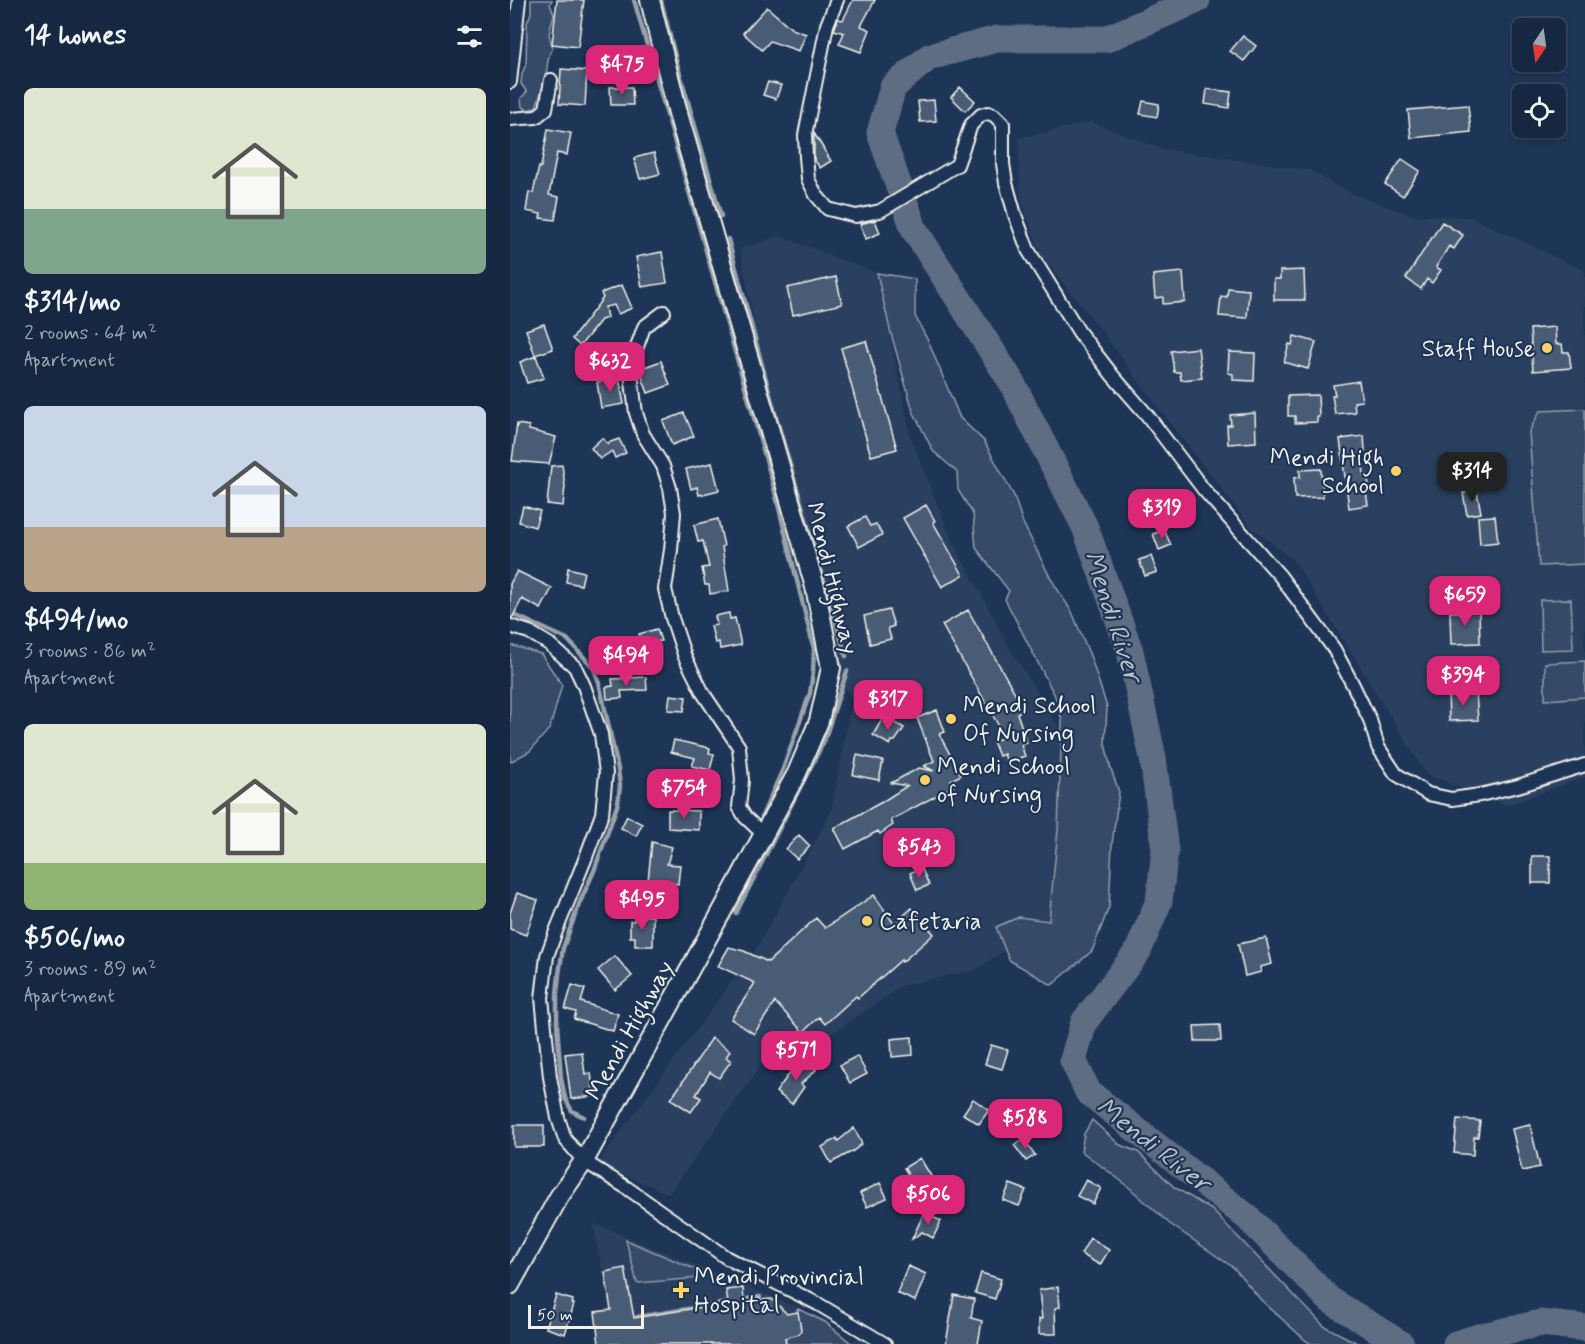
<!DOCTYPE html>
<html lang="en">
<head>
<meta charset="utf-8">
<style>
  :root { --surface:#162841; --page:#1f3048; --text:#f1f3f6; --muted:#9ea6b1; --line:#35445a; --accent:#db2777 }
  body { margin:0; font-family:Mynerve,sans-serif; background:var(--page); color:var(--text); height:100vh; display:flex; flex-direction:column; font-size:22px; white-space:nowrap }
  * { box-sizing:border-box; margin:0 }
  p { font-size:20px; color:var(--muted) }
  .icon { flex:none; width:33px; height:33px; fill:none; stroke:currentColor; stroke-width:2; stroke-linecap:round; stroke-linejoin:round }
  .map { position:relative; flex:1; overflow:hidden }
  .drawer { display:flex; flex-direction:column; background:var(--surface); width:510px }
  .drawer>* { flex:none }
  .needle { width:39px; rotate:193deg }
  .buttons { position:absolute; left:1002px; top:18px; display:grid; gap:12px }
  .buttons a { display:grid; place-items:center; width:54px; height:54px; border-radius:9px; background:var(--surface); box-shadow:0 3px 9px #0003,0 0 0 2px var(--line); font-size:30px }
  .scale { position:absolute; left:18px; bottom:15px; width:116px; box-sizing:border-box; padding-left:6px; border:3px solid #f4f1e8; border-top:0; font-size:16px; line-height:21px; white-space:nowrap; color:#f4f1e8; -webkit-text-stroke:4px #1d3557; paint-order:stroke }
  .price { position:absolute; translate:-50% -51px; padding:0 14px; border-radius:12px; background:var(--accent); color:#fff; font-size:20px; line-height:39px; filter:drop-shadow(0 2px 3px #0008) }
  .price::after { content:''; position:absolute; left:50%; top:36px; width:18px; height:14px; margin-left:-9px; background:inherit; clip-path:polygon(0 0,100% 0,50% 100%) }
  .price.on { background:#222; color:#fff }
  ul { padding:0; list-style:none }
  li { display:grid; align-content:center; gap:12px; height:318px; padding:0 24px }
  li span { display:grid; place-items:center; height:186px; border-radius:9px; color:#555 }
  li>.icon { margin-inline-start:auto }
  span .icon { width:108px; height:108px; fill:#fffc; stroke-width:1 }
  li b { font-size:26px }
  h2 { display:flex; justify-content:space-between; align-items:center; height:72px; padding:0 24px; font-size:26px }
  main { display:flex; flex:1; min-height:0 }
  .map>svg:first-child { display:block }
</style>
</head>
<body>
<main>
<section class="drawer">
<h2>14 homes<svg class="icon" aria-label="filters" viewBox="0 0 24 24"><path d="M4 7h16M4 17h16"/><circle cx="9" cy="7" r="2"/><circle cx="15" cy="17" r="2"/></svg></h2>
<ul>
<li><span style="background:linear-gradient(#dfe7d0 65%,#7fa58c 0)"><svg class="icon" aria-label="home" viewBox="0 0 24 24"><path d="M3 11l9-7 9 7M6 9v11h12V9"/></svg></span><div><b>$314/mo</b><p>2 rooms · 64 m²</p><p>Apartment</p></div></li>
<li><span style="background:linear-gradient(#c9d6e8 65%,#b9a48a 0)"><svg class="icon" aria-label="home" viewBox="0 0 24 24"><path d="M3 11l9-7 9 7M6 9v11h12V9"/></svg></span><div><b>$494/mo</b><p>3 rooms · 86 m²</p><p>Apartment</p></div></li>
<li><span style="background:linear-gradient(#dfe7d0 75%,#8fb573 0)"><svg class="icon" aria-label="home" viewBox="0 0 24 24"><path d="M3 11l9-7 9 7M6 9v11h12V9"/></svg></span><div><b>$506/mo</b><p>3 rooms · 89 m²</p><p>Apartment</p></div></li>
</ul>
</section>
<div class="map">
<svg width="1075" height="1344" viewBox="0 0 1075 1344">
  <rect width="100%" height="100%" fill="#1d3557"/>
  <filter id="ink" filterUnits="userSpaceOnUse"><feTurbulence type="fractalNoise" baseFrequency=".0167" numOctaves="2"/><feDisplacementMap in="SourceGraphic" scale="12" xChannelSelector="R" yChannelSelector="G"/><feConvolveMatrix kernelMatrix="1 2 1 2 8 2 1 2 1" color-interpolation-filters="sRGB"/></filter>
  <g filter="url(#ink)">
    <path fill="#2a4060" d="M 582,122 L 652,149 L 799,170 L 840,193 L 901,215 L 961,217 L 1075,271 L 1075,777 L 998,805 L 917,775 L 785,562 L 741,527 L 654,415 L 587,325 L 532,257 L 510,196 L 509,138 Z
      M 270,236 L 367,273 L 401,439 L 442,540 L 499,646 L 556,739 L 539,922 L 465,970 L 391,986 L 325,1032 L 257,1057 L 159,1194 L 88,1163 L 249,945 L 321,812 L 342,699 L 302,631 L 230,248 Z
      M 83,1223 L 282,1305 L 315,1320 L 342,1341 L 357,1334 L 366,1344 L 128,1344 L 122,1306 L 99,1309 Z"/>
    <path fill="#354a67" stroke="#949ea8" stroke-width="1.5" d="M 21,0 L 42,0 L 40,4 L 44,14 L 39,34 L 43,48 C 37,56 38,64 36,73 C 34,84 30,96 26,107 L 18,110 L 12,107 L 11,98 L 17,92 L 11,84 L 12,74 L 16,64 L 17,23 L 21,13 Z
      M 367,273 L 405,279 L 405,316 L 419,343 L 450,418 L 474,441 L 504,496 L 513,523 L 541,579 L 562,612 L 581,658 L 597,707 L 595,743 L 600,766 L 609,792 L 602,844 L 599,907 L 582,951 L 542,985 L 499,960 L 486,927 L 509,917 L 539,921 L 548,829 L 552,720 L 545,696 L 495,599 L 499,591 L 466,548 L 463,514 L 448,490 L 447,472 L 423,451 L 403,411 L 380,330 Z
      M 1075,409 L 1075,564 L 1029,566 L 1019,432 L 1030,411 Z
      M 1061,599 L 1063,649 L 1031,650 L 1030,600 Z
      M 0,645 L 31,654 L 52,685 L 40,728 L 20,751 L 0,762 Z
      M 1075,661 L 1075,697 L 1035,700 L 1035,663 Z
      M 582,1120 L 610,1145 L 628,1152 L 664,1187 L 702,1210 L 814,1326 L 849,1344 L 801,1344 L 794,1339 L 751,1300 L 724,1268 L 660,1224 L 614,1183 L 571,1151 L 574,1134 Z
      M 116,1240 L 192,1272 L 194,1276 L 190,1278 L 127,1283 Z
      M 288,1309 L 315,1322 L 342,1344 L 276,1344 L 273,1335 Z"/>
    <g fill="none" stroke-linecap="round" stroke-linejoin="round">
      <path stroke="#9aa2ab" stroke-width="4.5" d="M 124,0 L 263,484 L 304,649 L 303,672 L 300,693 L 273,769 L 252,816
        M 151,0 L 166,60 L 211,216
        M 218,239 L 268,424 L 336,656
        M 0,613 L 57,639 L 83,667 L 89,682 L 108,769 L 110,786 L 108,803 L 84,871 L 70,902 L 53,948 L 49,974 L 47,994 L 47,1024 L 51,1078 L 55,1098 L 62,1111 L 74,1117
        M 226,913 L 314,741 L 337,671
        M 231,1300 L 250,1297
        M 187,1308 L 222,1302
        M 127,1317 L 184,1308"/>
      <path stroke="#5e6d82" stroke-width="27" d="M 687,0 L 596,39 L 487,39 L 419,57 L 383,87 L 370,133 L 404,229 L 501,381 L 575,527 L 620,651 L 643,758 L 655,850 L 649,901 L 628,951 L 574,1022 L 563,1060 L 578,1092 L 737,1217 L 820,1300 L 891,1344
        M 946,1344 L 969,1337 L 1031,1323 L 1075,1328"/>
    </g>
    <path fill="#485b74" stroke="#f4f1e8" stroke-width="1.5" d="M 47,0 L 74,0 L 68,47 L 42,44 Z
      M 343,0 L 365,0 L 351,26 L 360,30 L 351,52 L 329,44 L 334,33 L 324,30 L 328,19 L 333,20 Z
      M 257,7 L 282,29 L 296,34 L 289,51 L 260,41 L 252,50 L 233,33 Z
      M 733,36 L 746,46 L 734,61 L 720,51 Z
      M 51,69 L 77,71 L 75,106 L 49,104 Z
      M 258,82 L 271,85 L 266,99 L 253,95 Z
      M 100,87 L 122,87 L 123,105 L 101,105 Z
      M 450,87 L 465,101 L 455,111 L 441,97 Z
      M 697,89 L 721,92 L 719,108 L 695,104 Z
      M 424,100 L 426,121 L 410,122 L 408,101 Z
      M 633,101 L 649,104 L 647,117 L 630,114 Z
      M 958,105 L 961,132 L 901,138 L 898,110 Z
      M 38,129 L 61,133 L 57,155 L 47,153 L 39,195 L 49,197 L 45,220 L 30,218 L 31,214 L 16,211 L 19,192 L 23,193 L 29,167 L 31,167 Z
      M 304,133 L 321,161 L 310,168 L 304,159 Z
      M 144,153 L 150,174 L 130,179 L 124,158 Z
      M 892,159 L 910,171 L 893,196 L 875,184 Z
      M 365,220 L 370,233 L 356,239 L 350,224 Z
      M 932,222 L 953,235 L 944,249 L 939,246 L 926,267 L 931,270 L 922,283 L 917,279 L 911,289 L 896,278 Z
      M 152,252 L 157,283 L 132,287 L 126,257 Z
      M 794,270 L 795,300 L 764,300 L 764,279 L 770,279 L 770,271 Z
      M 673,272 L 675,302 L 653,304 L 653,297 L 645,298 L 643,275 Z
      M 326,277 L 332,304 L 283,315 L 277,288 Z
      M 112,285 L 122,308 L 108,314 L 104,305 L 95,307 L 97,318 L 91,320 L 70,346 L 62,339 L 93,298 L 91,293 Z
      M 718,288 L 739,290 L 737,318 L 709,316 L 711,296 L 717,297 Z
      M 34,324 L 43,349 L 25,355 L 16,330 Z
      M 1045,327 L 1046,344 L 1052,344 L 1053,352 L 1059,352 L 1061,368 L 1023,371 L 1020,329 Z
      M 784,336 L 806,342 L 798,369 L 774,362 L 779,344 L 782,345 Z
      M 356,341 L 387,449 L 361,456 L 331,348 Z
      M 688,348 L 692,378 L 671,380 L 670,372 L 664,372 L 661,351 Z
      M 719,352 L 745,353 L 744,381 L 723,380 L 723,374 L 718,373 Z
      M 26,356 L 34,378 L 17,383 L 10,362 Z
      M 151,361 L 160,385 L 138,393 L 129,369 Z
      M 109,378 L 114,404 L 91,408 L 87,382 Z
      M 849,381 L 852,401 L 844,402 L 845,412 L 825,414 L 822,395 L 825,395 L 823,385 Z
      M 808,395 L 809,417 L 807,417 L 807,422 L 785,423 L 785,416 L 778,416 L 778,396 Z
      M 174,413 L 184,436 L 162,445 L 153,421 Z
      M 745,413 L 746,442 L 718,444 L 717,425 L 721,425 L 720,415 Z
      M 7,424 L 19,426 L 19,430 L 46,437 L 39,464 L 2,461 Z
      M 854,436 L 855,451 L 852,451 L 854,475 L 857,474 L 860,491 L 856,492 L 858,505 L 839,508 L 830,439 Z
      M 92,438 L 99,445 L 98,443 L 109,439 L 116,453 L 105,458 L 102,451 L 90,459 L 81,448 Z
      M 202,463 L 209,490 L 189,495 L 187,487 L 181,489 L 176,469 Z
      M 52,465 L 55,486 L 53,506 L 37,504 L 41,466 Z
      M 811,469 L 813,497 L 785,498 L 784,478 L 790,477 L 790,470 Z
      M 967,491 L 971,513 L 957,515 L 953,493 Z
      M 416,505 L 425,521 L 423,522 L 453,575 L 432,587 L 393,518 Z
      M 13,506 L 30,511 L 25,527 L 9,522 Z
      M 985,516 L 988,542 L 970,544 L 968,517 Z
      M 355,517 L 360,526 L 366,524 L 372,535 L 349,547 L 338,526 Z
      M 208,519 L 214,546 L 212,547 L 219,591 L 200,594 L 199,585 L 195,585 L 192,568 L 199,567 L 193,541 L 188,542 L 184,525 Z
      M 654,530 L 661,545 L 649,550 L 643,534 Z
      M 641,556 L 647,572 L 635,576 L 629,560 Z
      M 58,568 L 74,572 L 71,585 L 56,582 Z
      M 7,571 L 42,588 L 31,609 L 12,599 L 2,618 L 0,618 L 0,584 Z
      M 379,610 L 384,626 L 378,628 L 381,639 L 360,644 L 354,616 Z
      M 458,610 L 514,709 L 507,713 L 517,743 L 511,745 L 515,756 L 497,762 L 494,754 L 489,756 L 483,741 L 495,737 L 432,625 Z
      M 969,611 L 970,643 L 941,644 L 940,612 Z
      M 219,613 L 220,619 L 225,618 L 231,645 L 210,649 L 209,642 L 205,643 L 201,626 L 207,625 L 205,616 Z
      M 147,629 L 151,641 L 133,644 L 129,634 Z
      M 136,677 L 137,690 L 111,691 L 112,698 L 97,699 L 96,687 L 103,686 L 102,679 Z
      M 966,692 L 968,720 L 939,721 L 938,693 Z
      M 160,695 L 176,697 L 174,711 L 158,710 Z
      M 427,710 L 435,732 L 429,734 L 451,775 L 441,780 L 444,786 L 381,820 L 383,825 L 370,834 L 368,831 L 335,849 L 324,828 L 372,802 L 397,786 L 381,783 L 409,768 L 424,771 L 414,766 L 424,761 L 407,718 Z
      M 374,716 L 394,728 L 385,741 L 382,741 L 380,745 L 363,735 Z
      M 164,740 L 200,748 L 199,753 L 204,754 L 200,770 L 182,766 L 185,758 L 161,752 Z
      M 347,755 L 373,761 L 369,780 L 343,775 Z
      M 158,810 L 189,811 L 189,830 L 158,828 Z
      M 117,816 L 132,824 L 126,836 L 111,828 Z
      M 289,835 L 300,846 L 287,859 L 276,849 Z
      M 142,842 L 162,847 L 157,864 L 170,865 L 168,884 L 138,881 Z
      M 1022,856 L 1040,856 L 1040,883 L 1022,883 Z
      M 411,867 L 419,885 L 407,890 L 400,873 Z
      M 7,893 L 28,900 L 16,935 L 0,929 L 0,913 Z
      M 364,895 L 384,924 L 402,908 L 424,934 L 392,962 L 391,960 L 348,998 L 346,996 L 315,1024 L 309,1017 L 293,1032 L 265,1002 L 244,1034 L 221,1019 L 245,983 L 208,966 L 219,947 L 234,951 L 258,962 L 306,918 L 315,928 Z
      M 124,916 L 143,916 L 143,946 L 125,946 L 125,937 L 120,937 L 120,921 L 124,921 Z
      M 756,938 L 762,964 L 750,967 L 751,972 L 735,976 L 728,944 Z
      M 105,956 L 122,976 L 105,990 L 88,970 Z
      M 62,985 L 75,989 L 71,1002 L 108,1014 L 103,1031 L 64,1019 L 66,1012 L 55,1009 Z
      M 710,1025 L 711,1041 L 685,1041 L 684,1026 Z
      M 402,1037 L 403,1055 L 382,1057 L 381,1039 Z
      M 202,1038 L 220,1051 L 216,1057 L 221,1061 L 209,1078 L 200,1072 L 186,1095 L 191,1098 L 181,1112 L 161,1099 Z
      M 481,1045 L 498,1050 L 492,1069 L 475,1064 Z
      M 72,1052 L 75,1074 L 81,1073 L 84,1096 L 61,1099 L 55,1054 Z
      M 347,1056 L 357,1074 L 340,1083 L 330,1065 Z
      M 295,1059 L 306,1070 L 291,1084 L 294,1087 L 282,1104 L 266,1092 L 279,1074 Z
      M 463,1099 L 479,1110 L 469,1124 L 453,1114 Z
      M 947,1119 L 970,1121 L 968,1137 L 964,1137 L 963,1155 L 944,1153 Z
      M 4,1125 L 34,1125 L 34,1147 L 4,1147 Z
      M 1020,1125 L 1030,1167 L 1012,1171 L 1002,1129 Z
      M 344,1128 L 352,1144 L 343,1151 L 321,1163 L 312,1147 L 327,1138 L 328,1141 Z
      M 514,1139 L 525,1155 L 516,1161 L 504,1145 Z
      M 410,1158 L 421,1176 L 421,1181 L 407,1189 L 404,1185 L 399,1188 L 392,1178 L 398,1174 L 394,1168 Z
      M 576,1180 L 591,1188 L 583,1204 L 567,1196 Z
      M 370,1183 L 377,1198 L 357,1207 L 350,1193 Z
      M 500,1184 L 516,1190 L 509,1206 L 493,1200 Z
      M 414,1213 L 431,1221 L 423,1238 L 412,1232 L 402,1239 Z
      M 580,1238 L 599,1250 L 590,1265 L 571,1254 Z
      M 398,1266 L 416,1274 L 405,1301 L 387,1293 Z
      M 115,1268 L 124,1318 L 218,1303 L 216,1290 L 233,1288 L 234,1300 L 249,1298 L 249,1300 L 262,1299 L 277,1314 L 288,1312 L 291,1330 L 289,1334 L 275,1338 L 276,1344 L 89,1344 L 85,1312 L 101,1310 L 95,1272 Z
      M 471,1273 L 491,1279 L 485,1299 L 465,1293 Z
      M 548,1287 L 550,1307 L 545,1308 L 546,1334 L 529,1334 L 529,1319 L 532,1319 L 529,1290 Z
      M 46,1295 L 63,1300 L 62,1304 L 64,1304 L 55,1334 L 36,1328 Z
      M 444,1295 L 464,1299 L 461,1318 L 472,1321 L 468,1344 L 436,1344 Z"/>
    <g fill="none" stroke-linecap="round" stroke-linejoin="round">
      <defs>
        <path id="minor" d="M 327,0 L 317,25 L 295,135 L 296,157 L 298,179 L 306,195 L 318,209 L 346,216 L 370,211 L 447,165 L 461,125 L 471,115 L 478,113 L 484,115 L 493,124 L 493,164 L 496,183 L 505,215 L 518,250 L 569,332 L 603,376 L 637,415 L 694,490 L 770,576 L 824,649 L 843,685 L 860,720 L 868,747 L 886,774 L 918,794 L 942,799 L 970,795 L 1008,786 L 1075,765
          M 0,82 L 9,0
          M 0,119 L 26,117 L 36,109 L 41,80
          M 154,312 L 134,327 L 120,366 L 126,413 L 133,434 L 153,466 L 160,488 L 164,513 L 161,550 L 155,589 L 162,618 L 175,657 L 193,693 L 229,747 L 232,780 L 229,807 L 235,817 L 254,835
          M 0,626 L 19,632 L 39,644 L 65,667 L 74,686 L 91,734 L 96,773 L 92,814 L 76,857 L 46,931 L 37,956 L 32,998 L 40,1077 L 48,1118 L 55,1139 L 74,1161 L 117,1188 L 217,1258 L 308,1304 L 375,1344"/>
        <path id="secondary" d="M 0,1285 L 49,1197 L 74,1161 L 211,913 L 287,773 L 309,721 L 321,668 L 305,587 L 169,117 L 140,0"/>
      </defs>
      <use href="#minor" stroke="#f4f1e8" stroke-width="16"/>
      <use href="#secondary" stroke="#f4f1e8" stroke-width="22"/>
      <use href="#minor" stroke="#1d3557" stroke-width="12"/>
      <use href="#secondary" stroke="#1d3557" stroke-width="18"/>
    </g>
  </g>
  <g fill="#ffd166" stroke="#1d3557" stroke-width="2">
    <circle cx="1037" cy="348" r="6"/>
    <circle cx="886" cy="471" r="6"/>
    <circle cx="441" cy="719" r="6"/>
    <circle cx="415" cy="780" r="6"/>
    <circle cx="357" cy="921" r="6"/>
    <path d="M168 1281h6v6h6v6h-6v6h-6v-6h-6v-6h6z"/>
  </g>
  <g text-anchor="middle" stroke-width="4.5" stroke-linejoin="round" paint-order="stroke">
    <g font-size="24" fill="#f4f1e8" stroke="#1d3557" text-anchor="start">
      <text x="1025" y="356" text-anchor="end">Staff House</text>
      <text x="874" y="465" text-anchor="end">Mendi High<tspan x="874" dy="28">School</tspan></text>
      <text x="453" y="713">Mendi School<tspan x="453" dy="28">Of Nursing</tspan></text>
      <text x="427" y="774">Mendi School<tspan x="427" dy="28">of Nursing</tspan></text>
      <text x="369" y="929">Cafetaria</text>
      <text x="184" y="1284">Mendi Provincial<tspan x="184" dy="28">Hospital</tspan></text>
    </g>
    <g font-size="24" fill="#f4f1e8" stroke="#1d3557">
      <text transform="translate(323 578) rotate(76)" y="8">Mendi Highway</text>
      <text transform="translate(119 1030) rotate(-61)" y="8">Mendi Highway</text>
    </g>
    <g font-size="26" font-style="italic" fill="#c0c3c4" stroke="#1d3557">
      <text transform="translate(604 616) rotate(72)" y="9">Mendi River</text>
      <text transform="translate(644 1144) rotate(38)" y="9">Mendi River</text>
    </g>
  </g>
</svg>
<div class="buttons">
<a><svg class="needle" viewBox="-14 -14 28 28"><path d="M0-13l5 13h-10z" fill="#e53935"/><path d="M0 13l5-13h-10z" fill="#9ea6b1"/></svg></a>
<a><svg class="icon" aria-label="locate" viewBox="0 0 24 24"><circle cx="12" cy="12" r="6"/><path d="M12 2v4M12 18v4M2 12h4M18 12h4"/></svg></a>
</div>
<div class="scale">50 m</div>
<b class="price" style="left:112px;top:96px">$475</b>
<b class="price" style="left:100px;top:393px">$632</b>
<b class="price on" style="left:962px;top:503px">$314</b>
<b class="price" style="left:652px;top:540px">$319</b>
<b class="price" style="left:955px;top:627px">$659</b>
<b class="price" style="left:116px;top:687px">$494</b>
<b class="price" style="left:953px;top:707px">$394</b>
<b class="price" style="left:378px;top:731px">$317</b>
<b class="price" style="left:174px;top:820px">$754</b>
<b class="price" style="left:409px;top:879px">$543</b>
<b class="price" style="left:132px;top:931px">$495</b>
<b class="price" style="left:286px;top:1082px">$571</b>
<b class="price" style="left:515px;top:1150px">$588</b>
<b class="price" style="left:418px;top:1226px">$506</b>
</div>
</main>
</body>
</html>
